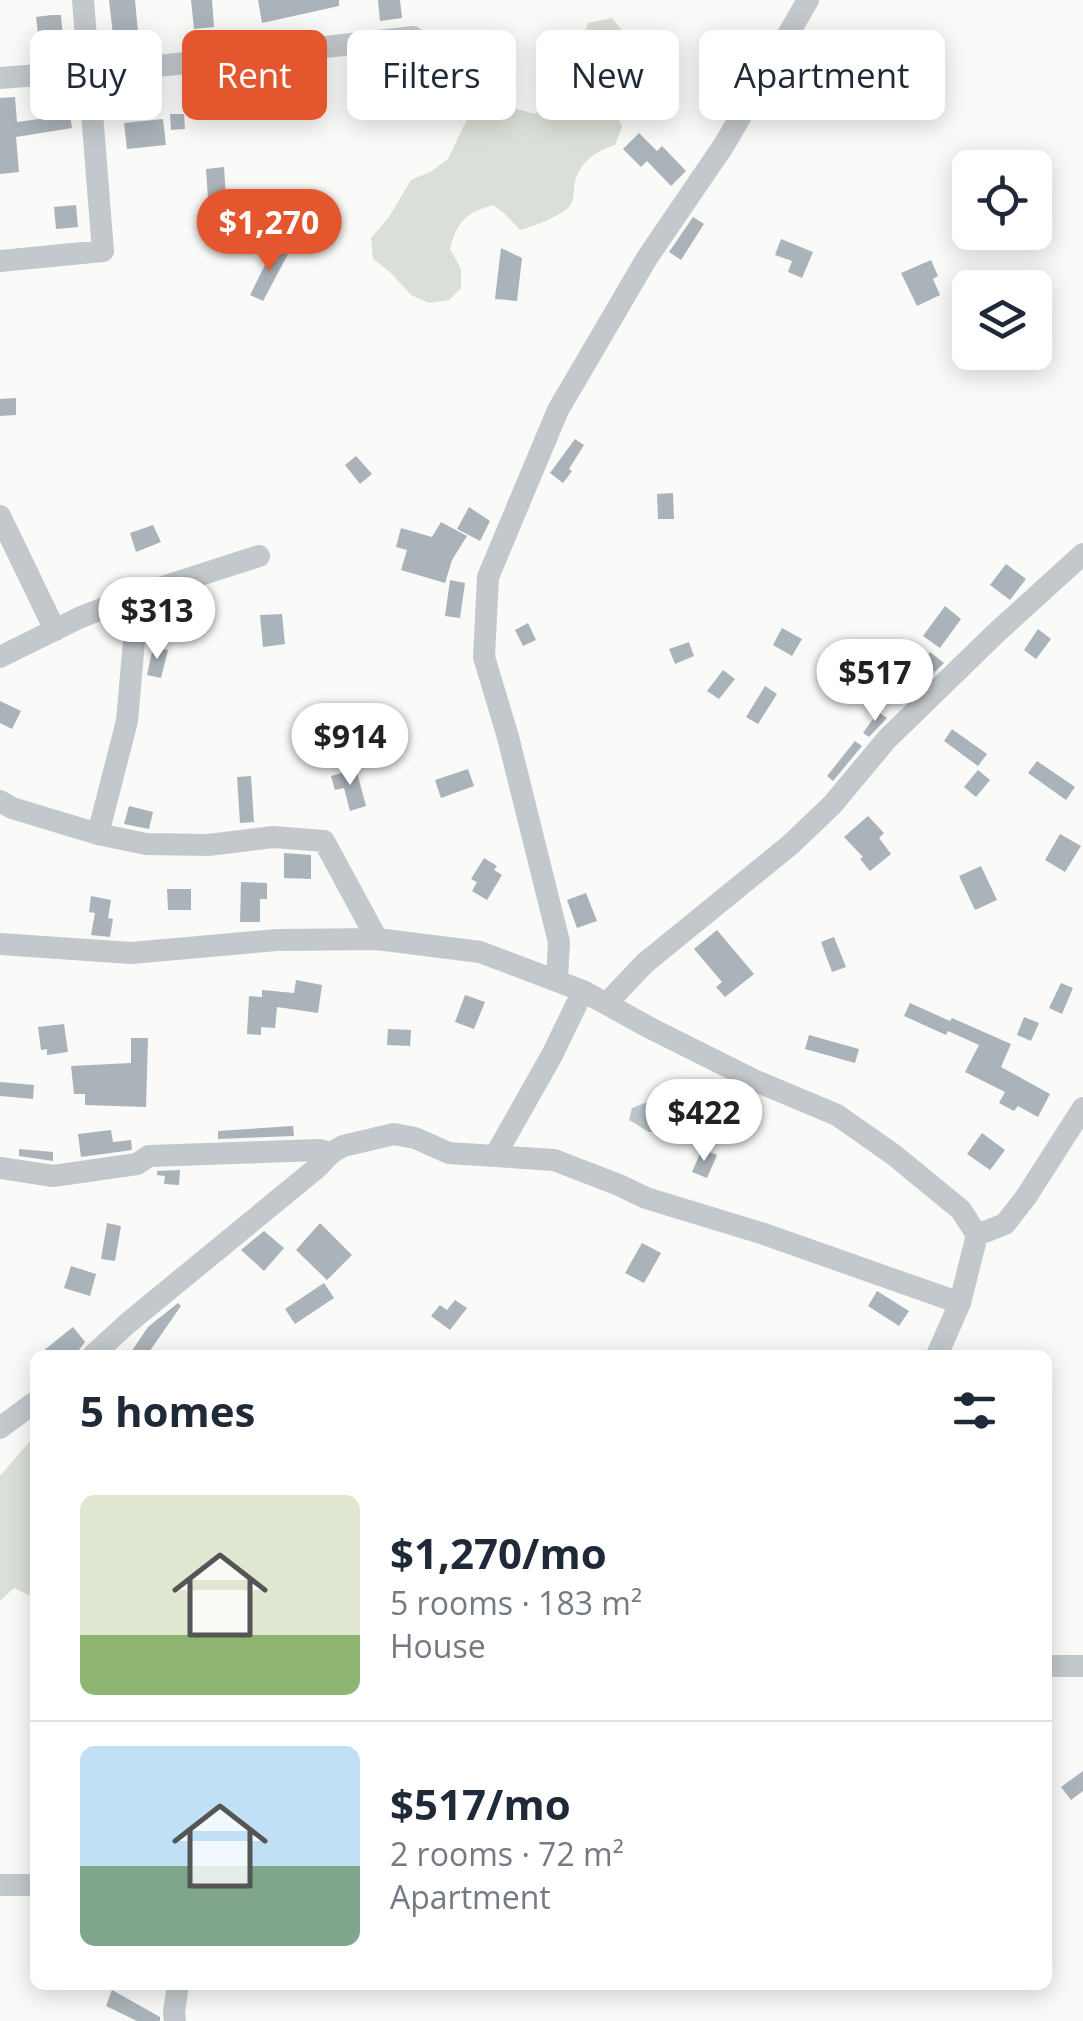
<!DOCTYPE html>
<html lang="en">
<head>
<meta charset="utf-8">
<style>
  :root { --surface:#fff; --page:#f6f6f7; --text:#1f2937; --muted:#747a83; --line:#e0e1e3; --accent:#e4572e }
  body { margin:0; font-family:"Open Sans",sans-serif; background:var(--page); color:var(--text); height:100vh; display:flex; flex-direction:column; font-size:38px; white-space:nowrap }
  * { box-sizing:border-box; margin:0 }
  p { font-size:32px; color:var(--muted) }
  .icon { flex:none; width:55px; height:55px; fill:none; stroke:currentColor; stroke-width:2; stroke-linecap:round; stroke-linejoin:round }
  .map { position:relative; flex:1; overflow:hidden }
  .panel { position:absolute; left:30px; top:1350px; width:1022px; height:640px; display:flex; flex-direction:column; background:var(--surface); border-radius:15px; box-shadow:0 5px 25px #0003 }
  .panel>* { flex:none }
  .hud { position:absolute; left:30px; top:30px; width:1025px; height:90px; display:flex; gap:20px }
  .buttons { position:absolute; left:952px; top:150px; display:grid; gap:20px }
  .buttons a { display:grid; place-items:center; width:100px; height:100px; border-radius:15px; background:var(--surface); box-shadow:0 5px 25px #0003; font-size:50px }
  .price { position:absolute; translate:-50% -85px; padding:0 22px; border-radius:35px; background:#fff; color:#222; font-size:32px; line-height:65px; filter:drop-shadow(0 2px 5px #0008) }
  .price::after { content:''; position:absolute; left:50%; top:60px; width:30px; height:22px; margin-left:-15px; background:inherit; clip-path:polygon(0 0,100% 0,50% 100%) }
  .price.active { background:var(--accent); color:#fff }
  ul { padding:0; list-style:none }
  li { display:flex; align-items:center; gap:30px; height:250px; padding:0 50px }
  li+li { border-top:2px solid var(--line) }
  li span { display:grid; place-items:center; flex:none; width:280px; height:200px; border-radius:15px; color:#555 }
  li>.icon { margin-inline-start:auto }
  span .icon { width:120px; height:120px; fill:#fffc; stroke-width:1 }
  li b { font-size:42px }
  h2 { display:flex; justify-content:space-between; align-items:center; height:120px; padding:0 50px; font-size:42px }
  .tag { padding:0 35px; border-radius:15px; background:var(--surface); box-shadow:0 5px 25px #0003; font-size:35px; line-height:90px }
  .tag.active { background:var(--accent); color:#fff }
  .map>svg:first-child { display:block }
</style>
</head>
<body>
<div class="map">
<svg width="1083" height="2021" viewBox="0 0 1083 2021">
  <rect width="100%" height="100%" fill="#fafaf8"/>
  <path fill="#dadfd7" d="M 612,18 L 629,39 L 626,70 L 615,83 L 612,104 L 622,127 L 615,145 C 596,151 580,162 575,182 C 573,190 575,198 570,206 C 563,215 532,227 520,230 L 505,214 L 493,205 C 465,213 457,222 450,249 L 461,269 L 461,288 L 449,300 L 429,303 L 411,295 L 391,273 L 373,259 L 371,238 L 389,217 L 411,180 L 430,172 L 448,159 L 468,117 L 477,106 L 488,104 L 507,106 L 535,114 C 571,82 576,68 588,23 Z
    M 31,1440 L 35,1452 L 35,1598 L 14,1588 L 0,1601 L 0,1476 Z"/>
  <path fill="#bbc7cb" d="M 645,1103 L 653,1104 L 665,1112 L 664,1122 L 654,1132 L 649,1132 L 629,1120 L 632,1108 Z"/>
  <path fill="#aab3b9" d="M 109,0 L 135,0 L 138,32 L 113,35 Z
    M 191,0 L 212,0 L 214,27 L 194,29 Z
    M 258,0 L 339,0 L 339,6 L 262,23 Z
    M 378,0 L 400,0 L 402,18 L 380,21 Z
    M 51,15 L 61,15 L 64,49 L 40,51 L 36,17 Z
    M 542,37 L 562,43 L 557,59 L 538,52 Z
    M 436,58 L 438,78 L 418,80 L 416,60 Z
    M 15,97 L 17,122 L 70,115 L 72,128 L 16,137 L 19,172 L 0,174 L 0,98 Z
    M 170,114 L 184,114 L 185,129 L 171,130 Z
    M 163,119 L 166,145 L 127,149 L 124,123 Z
    M 639,133 L 657,151 L 662,146 L 686,171 L 671,186 L 647,161 L 641,167 L 623,149 Z
    M 224,167 L 226,197 L 208,198 L 206,169 Z
    M 278,195 L 283,204 L 283,210 L 259,225 L 251,212 Z
    M 76,205 L 78,227 L 56,229 L 54,207 Z
    M 693,217 L 704,224 L 681,260 L 669,252 Z
    M 781,239 L 813,252 L 802,278 L 788,272 L 792,261 L 775,255 Z
    M 274,247 L 288,254 L 263,301 L 250,295 Z
    M 501,248 L 522,258 L 517,301 L 495,299 Z
    M 931,260 L 938,276 L 933,279 L 940,295 L 917,306 L 901,273 Z
    M 16,398 L 16,415 L 0,416 L 0,399 Z
    M 575,439 L 584,445 L 569,469 L 572,471 L 563,483 L 550,473 Z
    M 356,456 L 372,474 L 360,484 L 345,465 Z
    M 673,493 L 674,519 L 658,519 L 657,494 Z
    M 469,507 L 490,521 L 480,541 L 457,529 Z
    M 441,522 L 467,536 L 452,560 L 445,583 L 401,570 L 407,550 L 396,547 L 401,528 L 432,537 Z
    M 153,525 L 161,542 L 136,552 L 130,533 Z
    M 1006,564 L 1026,579 L 1010,600 L 990,585 Z
    M 450,580 L 465,583 L 460,618 L 445,616 Z
    M 945,606 L 961,619 L 940,648 L 923,636 Z
    M 282,614 L 285,644 L 263,647 L 260,615 Z
    M 528,623 L 536,640 L 523,646 L 515,630 Z
    M 782,628 L 802,639 L 792,656 L 773,645 Z
    M 1038,629 L 1051,639 L 1036,659 L 1024,650 Z
    M 689,642 L 694,656 L 675,664 L 669,649 Z
    M 153,647 L 168,650 L 161,678 L 147,675 Z
    M 930,652 L 944,663 L 921,685 L 910,676 Z
    M 723,670 L 735,679 L 719,699 L 707,691 Z
    M 765,686 L 777,694 L 758,724 L 746,717 Z
    M 0,701 L 21,711 L 12,729 L 0,723 Z
    M 878,712 L 887,718 L 869,737 L 863,733 Z
    M 952,729 L 987,754 L 978,766 L 944,741 Z
    M 855,741 L 862,746 L 833,781 L 827,776 Z
    M 1037,761 L 1075,787 L 1066,800 L 1028,773 Z
    M 356,769 L 366,806 L 350,811 L 344,788 L 335,790 L 331,776 Z
    M 468,769 L 474,786 L 441,798 L 435,780 Z
    M 978,770 L 990,780 L 976,797 L 964,787 Z
    M 251,776 L 254,822 L 240,823 L 237,777 Z
    M 129,806 L 153,812 L 149,829 L 124,824 Z
    M 868,816 L 884,833 L 879,838 L 891,854 L 870,871 L 860,859 L 863,857 L 844,837 Z
    M 1060,834 L 1081,846 L 1065,872 L 1045,860 Z
    M 284,853 L 311,855 L 311,879 L 284,878 Z
    M 484,858 L 497,866 L 494,870 L 502,875 L 487,900 L 472,891 L 477,882 L 471,879 Z
    M 981,866 L 997,900 L 975,910 L 959,876 Z
    M 241,882 L 267,883 L 267,899 L 260,899 L 260,922 L 240,922 Z
    M 167,889 L 191,889 L 191,910 L 168,910 Z
    M 586,893 L 597,921 L 577,928 L 567,900 Z
    M 91,896 L 111,900 L 108,918 L 113,919 L 110,937 L 91,935 L 95,913 L 89,912 Z
    M 717,930 L 754,974 L 725,997 L 716,987 L 722,982 L 694,949 Z
    M 834,937 L 846,967 L 832,972 L 821,942 Z
    M 296,980 L 322,985 L 318,1013 L 277,1007 L 275,1028 L 261,1027 L 261,1035 L 247,1034 L 249,996 L 262,997 L 262,990 L 294,993 Z
    M 1061,983 L 1073,988 L 1062,1014 L 1049,1008 Z
    M 465,995 L 485,1002 L 474,1029 L 455,1022 Z
    M 910,1003 L 950,1021 L 952,1018 L 1011,1044 L 1001,1067 L 1050,1094 L 1038,1117 L 1018,1106 L 1014,1111 L 999,1103 L 1005,1092 L 965,1072 L 979,1045 L 948,1031 L 946,1035 L 904,1016 Z
    M 1024,1017 L 1039,1023 L 1031,1041 L 1017,1035 Z
    M 64,1024 L 68,1052 L 47,1055 L 47,1049 L 41,1050 L 38,1027 Z
    M 388,1029 L 411,1030 L 410,1046 L 387,1045 Z
    M 809,1035 L 859,1049 L 855,1063 L 805,1049 Z
    M 131,1038 L 148,1038 L 146,1107 L 85,1105 L 85,1094 L 74,1094 L 71,1066 L 131,1063 Z
    M 0,1082 L 34,1085 L 33,1099 L 0,1096 Z
    M 293,1126 L 294,1136 L 218,1139 L 218,1131 Z
    M 111,1130 L 113,1142 L 131,1140 L 132,1150 L 81,1157 L 78,1134 Z
    M 982,1133 L 1005,1150 L 990,1170 L 967,1154 Z
    M 19,1149 L 53,1152 L 53,1161 L 19,1156 Z
    M 702,1149 L 717,1155 L 707,1178 L 692,1172 Z
    M 180,1170 L 179,1185 L 164,1184 L 165,1176 L 157,1175 L 157,1171 Z
    M 107,1223 L 121,1226 L 115,1261 L 101,1259 Z
    M 320,1223 L 352,1255 L 327,1280 L 296,1250 Z
    M 264,1231 L 284,1248 L 264,1271 L 241,1250 Z
    M 642,1243 L 661,1253 L 644,1283 L 625,1273 Z
    M 71,1266 L 96,1274 L 90,1296 L 64,1288 Z
    M 324,1283 L 334,1298 L 295,1324 L 285,1309 Z
    M 877,1291 L 909,1311 L 899,1326 L 868,1306 Z
    M 455,1300 L 467,1308 L 450,1330 L 431,1316 L 440,1305 L 447,1310 Z
    M 178,1303 L 181,1306 L 147,1355 L 129,1355 L 148,1327 Z
    M 73,1327 L 85,1342 L 79,1350 L 72,1355 L 38,1355 Z
    M 1083,1771 L 1083,1791 L 1071,1800 L 1061,1787 Z
    M 112,1990 L 160,2017 L 160,2021 L 137,2021 L 106,2006 Z"/>
  <g fill="none" stroke-linecap="round" stroke-linejoin="round">
    <path stroke="#c3c8cc" stroke-width="22" d="M 0,78 L 167,65 L 413,37
      M 0,261 L 103,251 L 83,0
      M 0,516 L 55,630
      M 0,657 L 81,617 L 138,595 L 259,556
      M 0,801 L 12,808 L 98,834 L 146,844 L 208,845 L 273,837 L 324,841 L 377,939
      M 98,834 L 127,721 L 138,595
      M 0,944 L 131,953 L 277,940 L 377,939 L 480,952 L 583,991 L 650,1028 L 756,1081 L 837,1115 L 894,1155 L 961,1210 L 977,1235 L 960,1303 L 937,1355
      M 557,980 L 559,942 L 508,737 L 484,657 L 488,577 L 558,410 L 647,258 L 724,145 L 808,0
      M 607,1003 L 645,963 L 790,845 L 832,805 L 887,739 L 996,633 L 1083,554
      M 331,1153 L 343,1146 L 394,1134 L 415,1138 L 449,1153 L 554,1160 L 619,1185 L 646,1198 L 761,1233 L 960,1303
      M 495,1156 L 552,1055 L 583,991
      M 0,1168 L 53,1176 L 137,1164 L 149,1156 L 320,1150 L 331,1153 L 318,1167 L 128,1323 L 93,1355
      M 977,1235 L 1005,1224 L 1026,1197 L 1083,1108
      M 0,1428 L 35,1402
      M 1048,1666 L 1083,1666
      M 0,1885 L 35,1885
      M 175,2021 L 174,2012 L 178,1985"/>
  </g>
</svg>
<div class="buttons">
<a><svg class="icon" aria-label="locate" viewBox="0 0 24 24"><circle cx="12" cy="12" r="6"/><path d="M12 2v4M12 18v4M2 12h4M18 12h4"/></svg></a>
<a><svg class="icon" aria-label="layers" viewBox="0 0 24 24"><path d="M12 4l9 5-9 5-9-5zM3 14l9 5 9-5"/></svg></a>
</div>
<b class="price active" style="left:269px;top:274px">$1,270</b>
<b class="price" style="left:157px;top:662px">$313</b>
<b class="price" style="left:875px;top:724px">$517</b>
<b class="price" style="left:350px;top:788px">$914</b>
<b class="price" style="left:704px;top:1164px">$422</b>
<div class="hud">
<a class="tag">Buy</a>
<a class="tag active">Rent</a>
<a class="tag">Filters</a>
<a class="tag">New</a>
<a class="tag">Apartment</a>
</div>
<section class="panel">
<h2>5 homes<svg class="icon" aria-label="filters" viewBox="0 0 24 24"><path d="M4 7h16M4 17h16"/><circle cx="9" cy="7" r="2"/><circle cx="15" cy="17" r="2"/></svg></h2>
<ul>
<li><span style="background:linear-gradient(#dfe7d0 70%,#8fb573 0)"><svg class="icon" aria-label="home" viewBox="0 0 24 24"><path d="M3 11l9-7 9 7M6 9v11h12V9"/></svg></span><div><b>$1,270/mo</b><p>5 rooms · 183 m²</p><p>House</p></div></li>
<li><span style="background:linear-gradient(#bfe0f5 60%,#7fa58c 0)"><svg class="icon" aria-label="home" viewBox="0 0 24 24"><path d="M3 11l9-7 9 7M6 9v11h12V9"/></svg></span><div><b>$517/mo</b><p>2 rooms · 72 m²</p><p>Apartment</p></div></li>
</ul>
</section>
</div>
</body>
</html>
